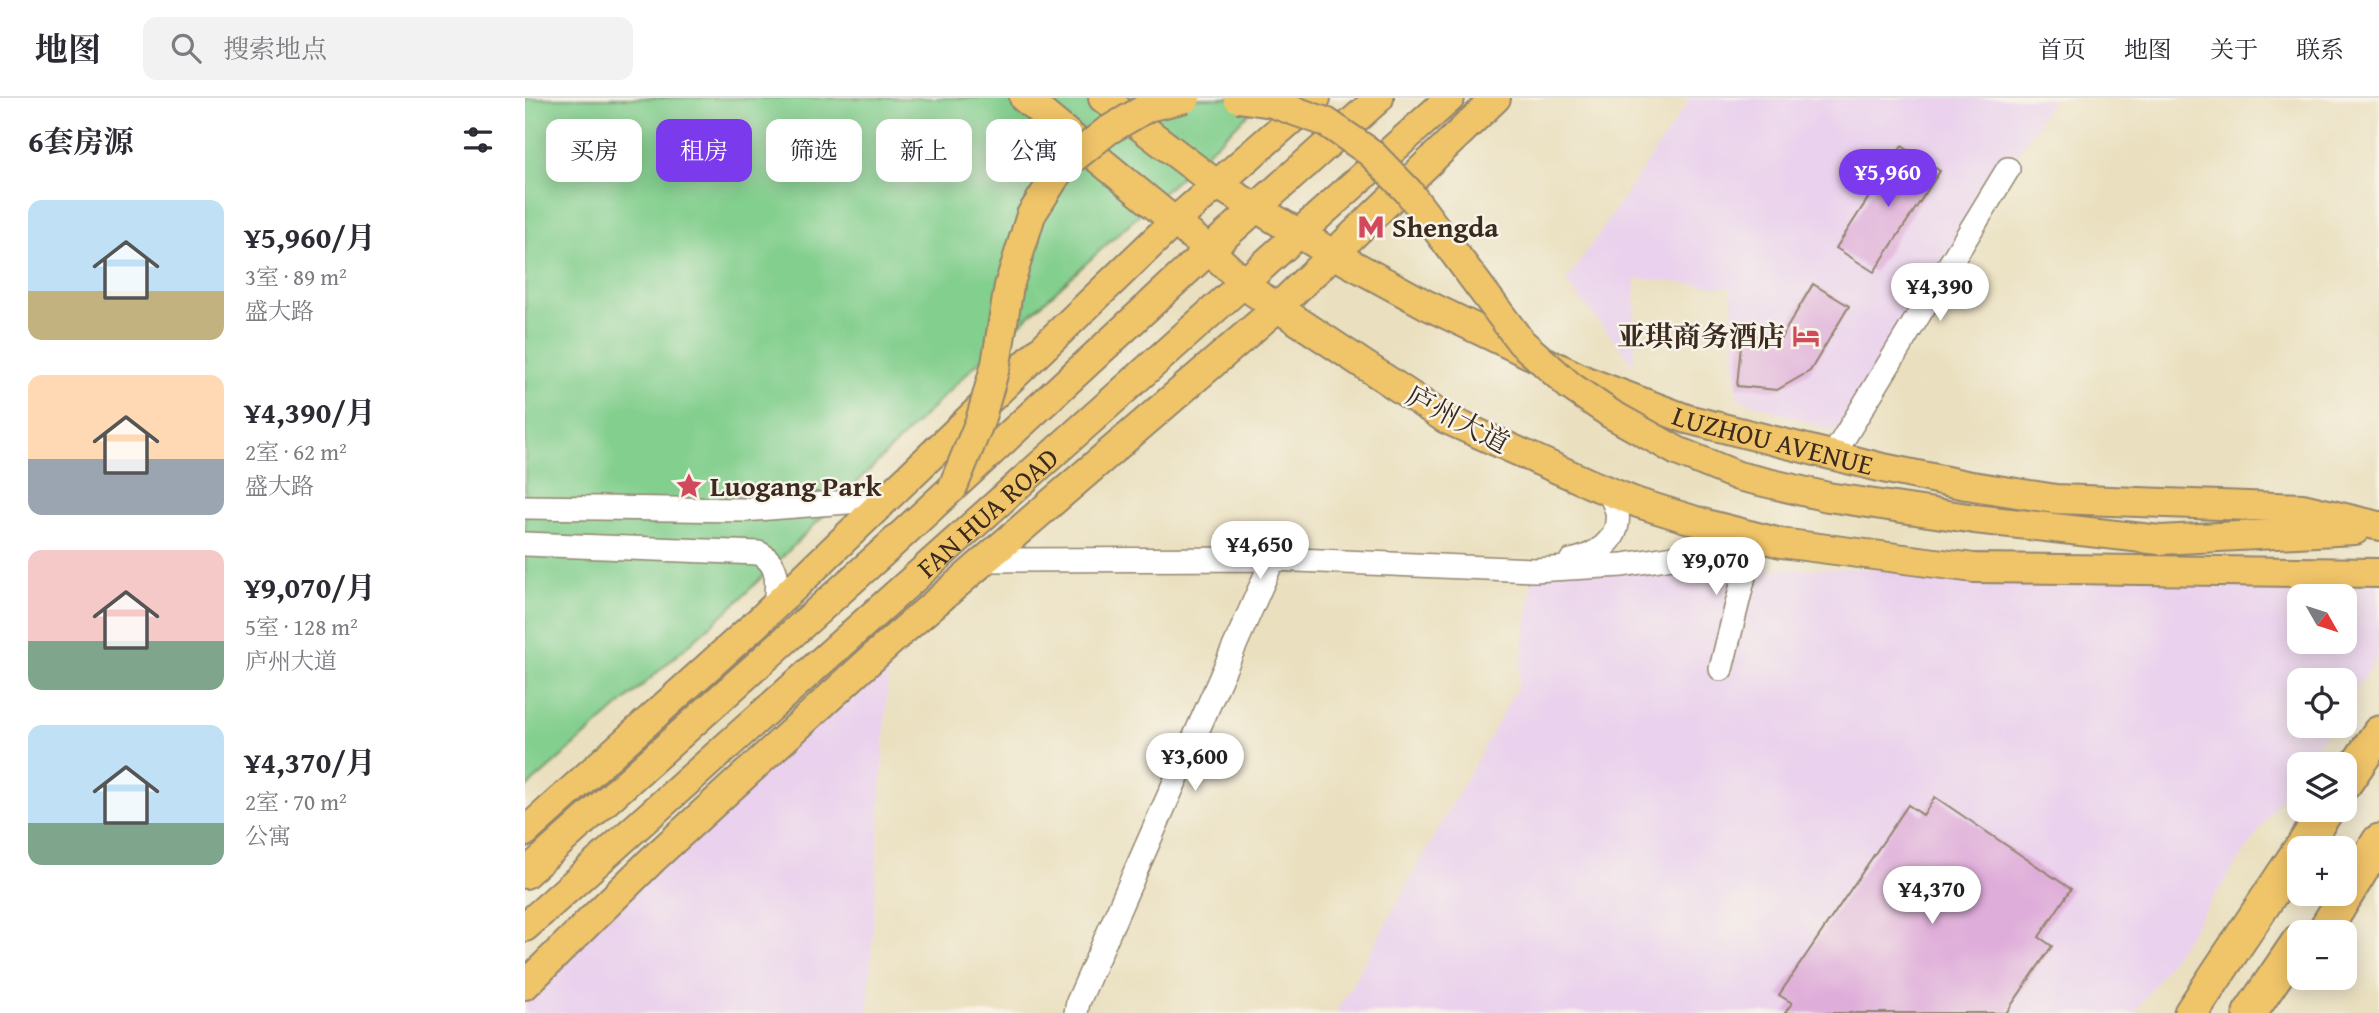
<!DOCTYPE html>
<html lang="zh">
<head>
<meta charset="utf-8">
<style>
  :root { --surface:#fff; --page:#f2f2f3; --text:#2b2b33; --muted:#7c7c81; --line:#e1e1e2; --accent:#7c3aed }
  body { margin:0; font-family:"Gentium Book Plus","Noto Serif SC",serif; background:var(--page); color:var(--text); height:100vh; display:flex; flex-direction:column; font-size:26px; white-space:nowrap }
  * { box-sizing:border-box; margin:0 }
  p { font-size:23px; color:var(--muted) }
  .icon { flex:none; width:38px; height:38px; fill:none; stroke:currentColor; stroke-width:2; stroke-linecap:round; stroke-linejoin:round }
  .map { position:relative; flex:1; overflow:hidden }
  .drawer { display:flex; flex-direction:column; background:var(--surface); width:525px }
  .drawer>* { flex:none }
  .hud { position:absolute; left:21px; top:21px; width:665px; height:63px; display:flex; gap:14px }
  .needle { width:46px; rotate:129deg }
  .fabs { position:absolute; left:1762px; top:486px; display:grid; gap:14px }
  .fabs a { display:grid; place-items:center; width:70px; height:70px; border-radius:14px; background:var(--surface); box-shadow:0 4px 18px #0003; font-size:35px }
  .price { position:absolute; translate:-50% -60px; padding:0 16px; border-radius:24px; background:#fff; color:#222; font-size:23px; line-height:46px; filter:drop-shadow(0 2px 4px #0008) }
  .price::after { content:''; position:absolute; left:50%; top:42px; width:21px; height:16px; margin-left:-10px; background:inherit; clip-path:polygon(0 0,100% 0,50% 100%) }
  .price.selected { background:var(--accent); color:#fff }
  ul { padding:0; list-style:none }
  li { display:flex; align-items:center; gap:21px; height:175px; padding:0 28px }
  li span { display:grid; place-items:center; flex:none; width:196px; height:140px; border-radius:14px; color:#555 }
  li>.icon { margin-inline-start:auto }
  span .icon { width:84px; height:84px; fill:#fffc; stroke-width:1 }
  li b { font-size:30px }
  h2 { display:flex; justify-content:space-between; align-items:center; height:84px; padding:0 28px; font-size:30px }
  .tag { padding:0 24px; border-radius:14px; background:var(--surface); box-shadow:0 4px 18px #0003; font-size:24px; line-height:63px }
  .tag.selected { background:var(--accent); color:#fff }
  header { display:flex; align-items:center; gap:42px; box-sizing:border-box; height:98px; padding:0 35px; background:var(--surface); border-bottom:2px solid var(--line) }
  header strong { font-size:33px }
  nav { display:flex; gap:38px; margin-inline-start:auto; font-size:24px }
  .search { width:490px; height:63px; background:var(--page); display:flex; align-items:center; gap:18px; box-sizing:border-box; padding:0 24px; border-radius:14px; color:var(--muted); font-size:26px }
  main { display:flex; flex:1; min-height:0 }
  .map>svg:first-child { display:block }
</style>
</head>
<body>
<header>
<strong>地图</strong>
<div class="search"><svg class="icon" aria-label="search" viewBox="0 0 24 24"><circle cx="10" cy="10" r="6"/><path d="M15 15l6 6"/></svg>搜索地点</div>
<nav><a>首页</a><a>地图</a><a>关于</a><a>联系</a></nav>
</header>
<main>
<section class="drawer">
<h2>6套房源<svg class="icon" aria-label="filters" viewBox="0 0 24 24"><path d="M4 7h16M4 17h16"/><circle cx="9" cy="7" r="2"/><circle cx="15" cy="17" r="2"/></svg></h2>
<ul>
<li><span style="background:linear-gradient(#bfe0f5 65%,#c2b280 0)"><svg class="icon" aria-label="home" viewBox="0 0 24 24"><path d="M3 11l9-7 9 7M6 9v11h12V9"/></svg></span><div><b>¥5,960/月</b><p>3室 · 89 m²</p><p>盛大路</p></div></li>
<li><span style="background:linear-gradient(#ffd9b3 60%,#9aa5b1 0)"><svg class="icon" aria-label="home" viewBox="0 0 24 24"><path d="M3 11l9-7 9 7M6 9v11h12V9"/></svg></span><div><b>¥4,390/月</b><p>2室 · 62 m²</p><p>盛大路</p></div></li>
<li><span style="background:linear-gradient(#f6c9c9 65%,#7fa58c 0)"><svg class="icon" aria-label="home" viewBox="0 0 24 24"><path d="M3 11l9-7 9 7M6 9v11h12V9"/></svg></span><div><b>¥9,070/月</b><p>5室 · 128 m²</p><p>庐州大道</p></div></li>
<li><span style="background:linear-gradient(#bfe0f5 70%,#7fa58c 0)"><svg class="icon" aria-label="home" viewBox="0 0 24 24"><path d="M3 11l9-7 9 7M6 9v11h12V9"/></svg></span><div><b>¥4,370/月</b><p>2室 · 70 m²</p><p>公寓</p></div></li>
</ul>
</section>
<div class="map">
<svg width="1854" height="915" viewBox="0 0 1854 915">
  <rect width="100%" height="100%" fill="#f7f3e8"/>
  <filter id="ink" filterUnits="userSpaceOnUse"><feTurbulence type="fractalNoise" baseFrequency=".0143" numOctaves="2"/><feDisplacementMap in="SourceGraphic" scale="14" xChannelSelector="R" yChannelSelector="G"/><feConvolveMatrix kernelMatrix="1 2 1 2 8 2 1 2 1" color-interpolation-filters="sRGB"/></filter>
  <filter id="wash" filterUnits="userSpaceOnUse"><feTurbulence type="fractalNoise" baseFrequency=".00686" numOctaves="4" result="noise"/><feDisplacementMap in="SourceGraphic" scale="28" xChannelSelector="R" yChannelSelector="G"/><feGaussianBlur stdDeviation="1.57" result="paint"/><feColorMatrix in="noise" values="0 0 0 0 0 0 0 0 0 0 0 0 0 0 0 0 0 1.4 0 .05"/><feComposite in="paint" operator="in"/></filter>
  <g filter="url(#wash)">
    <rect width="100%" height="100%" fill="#eae0bf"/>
    <path fill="#ead1ed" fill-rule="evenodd" d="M 1166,0 L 1528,0 L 1316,335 L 1212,300 L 1206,190 L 1110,180 L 1109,266 L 1041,184 Z
      M 1449,470 L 1854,475 L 1854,557 L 1820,607 L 1820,583 L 1774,583 L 1774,628 L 1805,628 L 1779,667 L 1774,667 L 1774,674 L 1610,915 L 811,915 L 993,588 L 1009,472 ZM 1774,499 L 1820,499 L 1820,544 L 1774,544 Z
      M 365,544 L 343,915 L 0,915 L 0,887 Z"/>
    <path fill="#83cf8e" stroke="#5f7c56" stroke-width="2" d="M 0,0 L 741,0 L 446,271 L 212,504 L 0,691 Z"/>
    <g id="blocks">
      <path fill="#dfadda" d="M 1377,48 L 1415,73 L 1349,174 L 1311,150 Z
        M 1288,186 L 1324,208 L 1285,273 L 1252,292 L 1212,288 L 1217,237 L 1256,240 Z
        M 1410,699 L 1546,791 L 1514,839 L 1527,848 L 1481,915 L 1260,915 L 1267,905 L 1254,897 L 1383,707 L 1398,717 Z"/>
    </g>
  </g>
  <g filter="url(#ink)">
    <use href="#blocks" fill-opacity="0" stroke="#92856e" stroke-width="2"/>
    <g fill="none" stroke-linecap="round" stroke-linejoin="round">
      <defs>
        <path id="minor" d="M 1309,356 L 1483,71
          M 0,409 L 219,412 L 361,401
          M 0,446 L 234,455 C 256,467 252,485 250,508
          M 461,462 L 748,461 L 1009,472 L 1098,467 L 1198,451 L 1229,438
          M 1046,463 C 1069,458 1096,444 1092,414 C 1091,408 1086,399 1083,393
          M 1196,571 L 1229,438
          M 551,915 L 553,904 L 748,461"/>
        <g id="major">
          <path d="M 499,0 L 684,152 L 729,194 L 921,321 L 1068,387 L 1113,405 L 1181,426 L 1256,445 L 1449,470 L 1854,475"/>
          <path id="s1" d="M 578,0 L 691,86 L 808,156 L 902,207 L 1061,283 L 1162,321 L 1358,370 L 1441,387 L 1531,401 L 1778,410 L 1854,428"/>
          <path d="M 1450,421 L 1635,442 L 1830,432"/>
          <path d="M 0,734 L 233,524 L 649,124 L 791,0"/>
          <path d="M 0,776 L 357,455 L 684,152 L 854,0"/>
          <path id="s2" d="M 0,829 L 925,0"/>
          <path d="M 0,887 L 128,761 L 365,544 L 752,210 L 971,0"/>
        </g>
        <path id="highway" d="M 1820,685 L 1854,635
          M 1776,751 L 1802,712
          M 1798,835 L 1854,743
          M 1666,915 L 1774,753
          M 1725,915 L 1774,843"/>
      </defs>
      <use href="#minor" stroke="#92856e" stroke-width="26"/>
      <use href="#major" stroke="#92856e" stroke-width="32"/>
      <use href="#highway" stroke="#92856e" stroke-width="37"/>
      <use href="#minor" stroke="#fff" stroke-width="23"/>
      <use href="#major" stroke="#f0c469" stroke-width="28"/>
      <use href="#highway" stroke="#f0c469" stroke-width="33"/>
      <defs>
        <path id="major-bridge" d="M 713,0 L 747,5 L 801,24 L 846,55 L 883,93 L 996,244 L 1045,288 L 1086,316 L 1152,353 L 1213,378 L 1303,399 L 1450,421
          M 427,391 L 455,323 L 471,266 L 484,188 L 506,117 L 536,70 L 582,33 L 623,9 L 661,0"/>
      </defs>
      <use href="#major-bridge" stroke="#92856e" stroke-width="32" stroke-linecap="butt"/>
      <use href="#major-bridge" stroke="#f0c469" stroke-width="28"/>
    </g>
  </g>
  <defs>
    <symbol id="metro-bare" viewBox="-9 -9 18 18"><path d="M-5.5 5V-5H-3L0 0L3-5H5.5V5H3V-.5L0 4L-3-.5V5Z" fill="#d1495b" stroke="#f7f3e8" stroke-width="2.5" paint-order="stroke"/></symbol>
    <symbol id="hotel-bare" viewBox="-9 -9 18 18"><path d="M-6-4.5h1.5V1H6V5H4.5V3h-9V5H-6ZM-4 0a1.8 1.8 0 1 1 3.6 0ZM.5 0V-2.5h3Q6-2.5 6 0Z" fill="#d1495b" stroke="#f7f3e8" stroke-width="2.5" paint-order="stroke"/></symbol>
    <symbol id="sight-bare" viewBox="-9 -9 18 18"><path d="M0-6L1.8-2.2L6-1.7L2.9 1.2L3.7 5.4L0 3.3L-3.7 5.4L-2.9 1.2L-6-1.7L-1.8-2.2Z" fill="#d1495b" stroke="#f7f3e8" stroke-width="2.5" paint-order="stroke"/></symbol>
  </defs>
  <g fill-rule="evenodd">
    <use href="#metro-bare" x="827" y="110" width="38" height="38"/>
    <use href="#hotel-bare" x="1262" y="219" width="38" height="38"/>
    <use href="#sight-bare" x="145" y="369" width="38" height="38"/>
  </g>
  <g text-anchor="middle" stroke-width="5" stroke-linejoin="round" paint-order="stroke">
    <g font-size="28" font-weight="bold" fill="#3b2a1e" stroke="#f7f3e8" text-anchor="start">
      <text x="867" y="139">Shengda</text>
      <text x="1260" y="248" text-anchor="end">亚琪商务酒店</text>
      <text x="185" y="398">Luogang Park</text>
    </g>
    <g font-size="28" fill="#3b2a1e" stroke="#f7f3e8">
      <text transform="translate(933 321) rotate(28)" y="10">庐州大道</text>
      <text dy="10" stroke="none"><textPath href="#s1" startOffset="758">LUZHOU AVENUE</textPath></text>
      <text dy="10" stroke="none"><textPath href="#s2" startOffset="621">FAN HUA ROAD</textPath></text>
    </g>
  </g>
</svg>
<div class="fabs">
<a><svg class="needle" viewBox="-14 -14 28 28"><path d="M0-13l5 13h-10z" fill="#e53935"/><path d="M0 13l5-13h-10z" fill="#7c7c81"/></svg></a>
<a><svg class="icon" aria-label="locate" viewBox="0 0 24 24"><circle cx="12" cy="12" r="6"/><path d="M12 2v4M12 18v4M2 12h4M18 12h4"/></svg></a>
<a><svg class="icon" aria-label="layers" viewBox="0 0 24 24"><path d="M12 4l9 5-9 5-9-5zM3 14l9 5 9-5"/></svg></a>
<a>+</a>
<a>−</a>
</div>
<b class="price selected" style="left:1363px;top:111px">¥5,960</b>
<b class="price" style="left:1415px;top:225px">¥4,390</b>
<b class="price" style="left:735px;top:483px">¥4,650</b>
<b class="price" style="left:1191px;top:499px">¥9,070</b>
<b class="price" style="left:670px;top:695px">¥3,600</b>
<b class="price" style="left:1407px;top:828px">¥4,370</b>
<div class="hud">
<a class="tag">买房</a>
<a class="tag selected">租房</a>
<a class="tag">筛选</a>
<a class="tag">新上</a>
<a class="tag">公寓</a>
</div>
</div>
</main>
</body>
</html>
